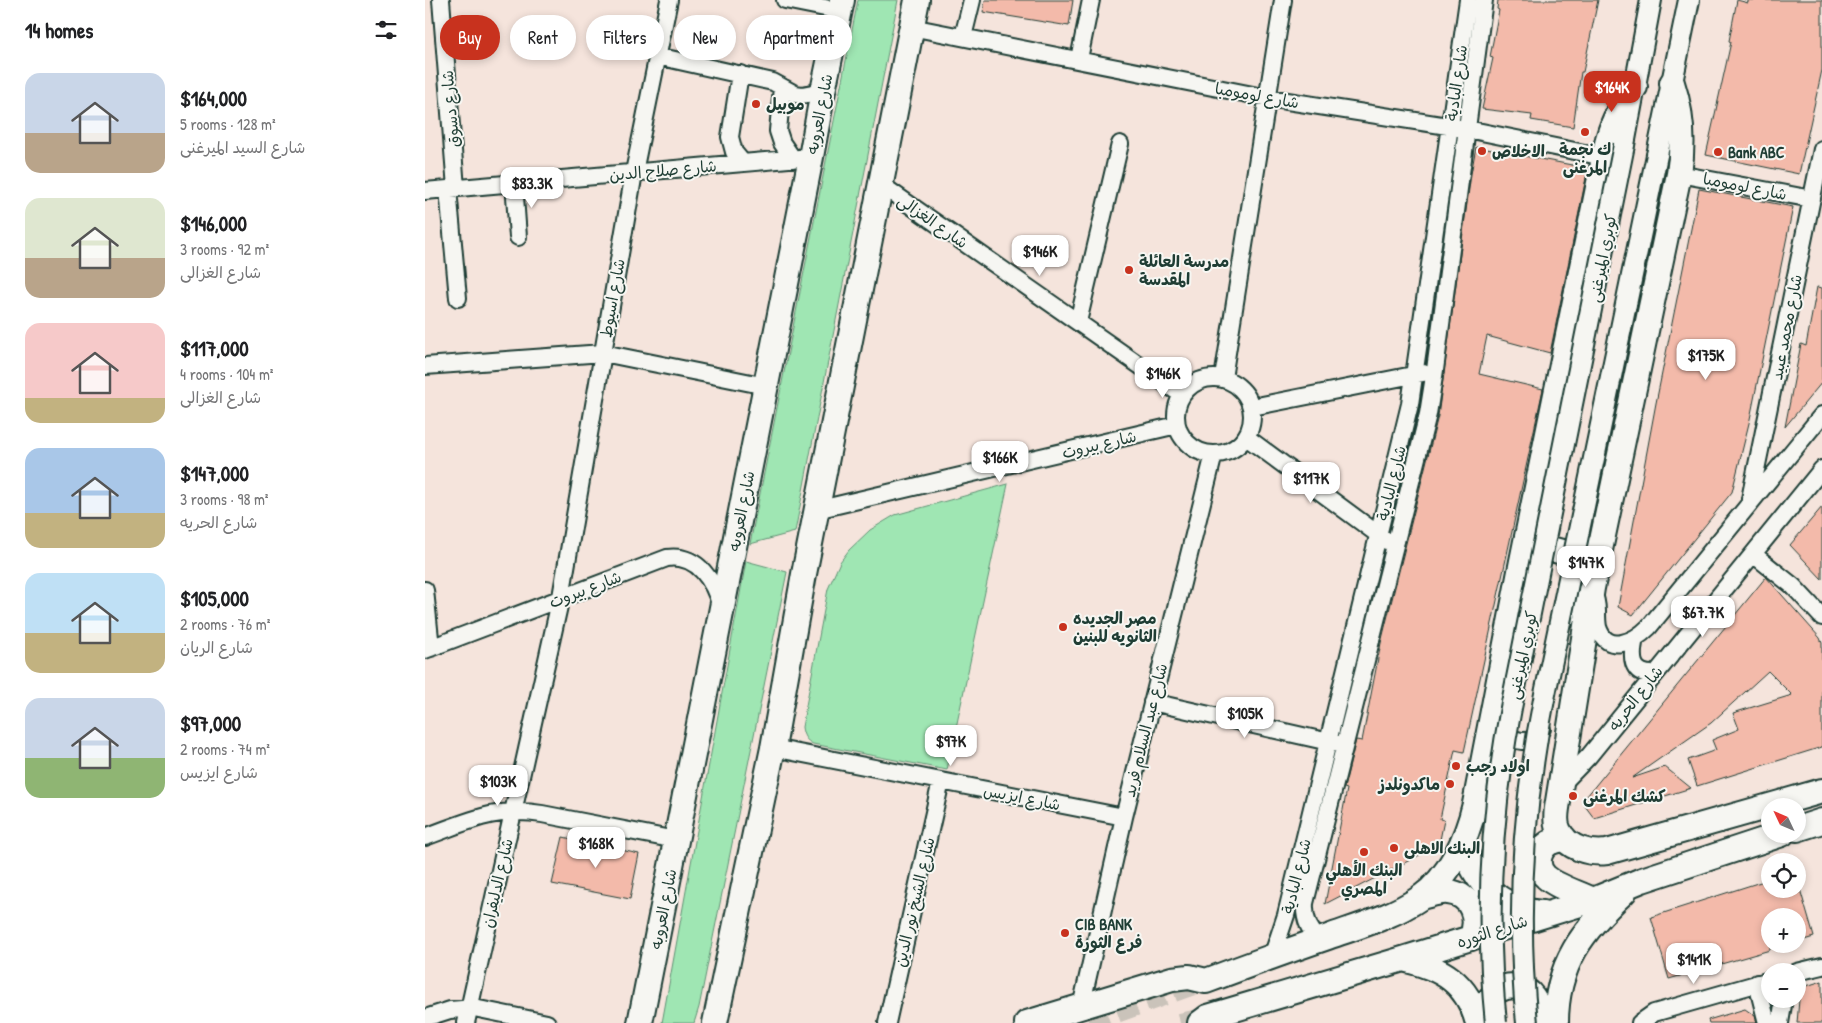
<!DOCTYPE html>
<html lang="en">
<head>
<meta charset="utf-8">
<style>
  :root { --surface:#fff; --page:#f2f2f2; --text:#202124; --muted:#757577; --accent:#c8321e }
  body { margin:0; font-family:"Patrick Hand","Playpen Sans Arabic",sans-serif; background:var(--page); color:var(--text); height:100vh; display:flex; flex-direction:column; font-size:19px; white-space:nowrap }
  * { box-sizing:border-box; margin:0 }
  p { font-size:16px; color:var(--muted) }
  .icon { flex:none; width:28px; height:28px; fill:none; stroke:currentColor; stroke-width:2; stroke-linecap:round; stroke-linejoin:round }
  .map { position:relative; flex:1; overflow:hidden }
  .sheet { display:flex; flex-direction:column; background:var(--surface); width:425px }
  .sheet>* { flex:none }
  .guide { position:absolute; left:15px; top:15px; width:475px; height:45px; display:flex; gap:10px }
  .needle { width:32px; rotate:314deg }
  .tools { position:absolute; left:1336px; top:798px; display:grid; gap:10px }
  .tools a { display:grid; place-items:center; width:45px; height:45px; border-radius:50%; background:var(--surface); box-shadow:0 2px 8px #0003; font-size:25px }
  .price { position:absolute; translate:-50% -42px; padding:0 11px; border-radius:10px; background:#fff; color:#222; font-size:16px; line-height:32px; filter:drop-shadow(0 1px 2px #0008) }
  .price::after { content:''; position:absolute; left:50%; top:30px; width:15px; height:11px; margin-left:-8px; background:inherit; clip-path:polygon(0 0,100% 0,50% 100%) }
  .price.on { background:var(--accent); color:#fff }
  ul { padding:0; list-style:none }
  li { display:flex; align-items:center; gap:15px; height:125px; padding:0 25px }
  li span { display:grid; place-items:center; flex:none; width:140px; height:100px; border-radius:15px; color:#555 }
  li>.icon { margin-inline-start:auto }
  span .icon { width:60px; height:60px; fill:#fffc; stroke-width:1 }
  li b { font-size:21px }
  h2 { display:flex; justify-content:space-between; align-items:center; height:60px; padding:0 25px; font-size:21px }
  .tag { padding:0 18px; border-radius:22px; background:var(--surface); box-shadow:0 2px 8px #0003; font-size:18px; line-height:45px }
  .tag.on { background:var(--accent); color:#fff }
  main { display:flex; flex:1; min-height:0 }
  .map>svg:first-child { display:block }
</style>
</head>
<body>
<main>
<section class="sheet">
<h2>14 homes<svg class="icon" aria-label="filters" viewBox="0 0 24 24"><path d="M4 7h16M4 17h16"/><circle cx="9" cy="7" r="2"/><circle cx="15" cy="17" r="2"/></svg></h2>
<ul>
<li><span style="background:linear-gradient(#c9d6e8 60%,#b9a48a 0)"><svg class="icon" aria-label="home" viewBox="0 0 24 24"><path d="M3 11l9-7 9 7M6 9v11h12V9"/></svg></span><div><b>$164,000</b><p>5 rooms · 128 m²</p><p>شارع السيد الميرغنى</p></div></li>
<li><span style="background:linear-gradient(#dfe7d0 60%,#b9a48a 0)"><svg class="icon" aria-label="home" viewBox="0 0 24 24"><path d="M3 11l9-7 9 7M6 9v11h12V9"/></svg></span><div><b>$146,000</b><p>3 rooms · 92 m²</p><p>شارع الغزالى</p></div></li>
<li><span style="background:linear-gradient(#f6c9c9 75%,#c2b280 0)"><svg class="icon" aria-label="home" viewBox="0 0 24 24"><path d="M3 11l9-7 9 7M6 9v11h12V9"/></svg></span><div><b>$117,000</b><p>4 rooms · 104 m²</p><p>شارع الغزالى</p></div></li>
<li><span style="background:linear-gradient(#a9c7e8 65%,#c2b280 0)"><svg class="icon" aria-label="home" viewBox="0 0 24 24"><path d="M3 11l9-7 9 7M6 9v11h12V9"/></svg></span><div><b>$147,000</b><p>3 rooms · 98 m²</p><p>شارع الحريه</p></div></li>
<li><span style="background:linear-gradient(#bfe0f5 60%,#c2b280 0)"><svg class="icon" aria-label="home" viewBox="0 0 24 24"><path d="M3 11l9-7 9 7M6 9v11h12V9"/></svg></span><div><b>$105,000</b><p>2 rooms · 76 m²</p><p>شارع الريان</p></div></li>
<li><span style="background:linear-gradient(#c9d6e8 60%,#8fb573 0)"><svg class="icon" aria-label="home" viewBox="0 0 24 24"><path d="M3 11l9-7 9 7M6 9v11h12V9"/></svg></span><div><b>$97,000</b><p>2 rooms · 74 m²</p><p>شارع ايزيس</p></div></li>
</ul>
</section>
<div class="map">
<svg width="1397" height="1023" viewBox="0 0 1397 1023">
  <rect width="100%" height="100%" fill="#f5e4dc"/>
  <filter id="ink" filterUnits="userSpaceOnUse"><feTurbulence type="fractalNoise" baseFrequency=".02" numOctaves="2"/><feDisplacementMap in="SourceGraphic" scale="10" xChannelSelector="R" yChannelSelector="G"/><feConvolveMatrix kernelMatrix="1 2 1 2 8 2 1 2 1" color-interpolation-filters="sRGB"/></filter>
  <g filter="url(#ink)">
    <path fill="#9fe6b3" stroke="#5f9274" d="M 433,0 L 473,0 L 370,532 L 325,544 Z
      M 583,484 L 522,770 L 388,744 C 381,741 378,735 377,727 L 403,589 L 415,562 L 424,550 L 445,530 L 470,515 Z
      M 321,561 L 362,572 L 274,1007 L 269,1023 L 237,1023 Z"/>
    <path fill="#f3baaa" stroke="#1f3d34" d="M 560,0 L 648,0 L 644,26 L 558,12 Z
      M 1073,0 L 1173,0 L 1158,72 L 1156,72 L 1148,127 L 1106,120 L 1107,115 L 1057,109 L 1068,58 L 1065,57 L 1074,10 L 1072,9 Z
      M 1312,0 L 1323,3 L 1323,0 L 1397,0 L 1397,70 L 1374,174 L 1281,155 L 1306,42 L 1304,41 Z
      M 1051,147 L 1163,168 L 1125,353 L 1062,336 L 1054,374 L 1118,389 L 1039,752 L 1030,750 L 1015,819 L 1019,820 L 1014,845 L 900,904 L 922,789 L 919,788 L 931,740 L 937,741 L 956,643 L 1013,416 L 1046,174 Z
      M 1274,189 L 1368,207 L 1325,419 L 1307,492 L 1208,615 L 1193,607 L 1231,403 Z
      M 1392,287 L 1397,288 L 1397,382 L 1360,427 L 1376,344 L 1381,346 Z
      M 1397,507 L 1397,579 L 1365,545 Z
      M 1341,577 L 1395,638 L 1397,643 L 1397,747 L 1272,786 L 1263,760 L 1291,750 L 1287,740 L 1314,729 L 1308,713 L 1367,695 L 1343,671 L 1286,723 L 1207,778 L 1240,767 L 1266,788 L 1169,818 L 1157,802 Z
      M 138,837 L 214,854 L 205,899 L 127,884 Z
      M 1345,879 L 1345,889 L 1375,889 L 1389,937 L 1372,942 L 1372,916 L 1345,916 L 1345,950 L 1244,979 L 1226,917 Z
      M 1397,981 L 1397,1023 L 1372,1023 L 1375,988 Z
      M 1320,1009 L 1330,1016 L 1332,1023 L 1284,1023 L 1283,1020 Z"/>
    <g fill="none" stroke-linecap="round" stroke-linejoin="round">
      <path stroke="#cac3ba" stroke-width="20" stroke-dasharray="20 10" stroke-linecap="butt" d="M 664,1023 L 779,981
        M 755,1023 L 783,1017"/>
      <defs>
        <path id="minor" d="M 16,0 L 31,188
          M 360,0 L 415,11
          M 486,27 L 843,98 L 1042,129 L 1179,157
          M 538,37 L 547,0
          M 232,56 L 348,82 L 370,94 L 377,95 L 398,91
          M 654,59 L 666,0
          M 315,74 L 305,137 L 309,152 L 318,163
          M 357,87 L 353,131 L 357,143 L 368,159
          M 1254,174 L 1387,199
          M 89,183 L 93,237
          M 455,184 L 757,395
          M 23,189 L 33,298
          M 0,191 L 386,157
          M 653,322 L 695,144
          M 0,366 L 178,353 L 341,386
          M751 416a38 38 0 1 1 76 0a38 38 0 1 1-76 0Z
          M 798,378 L 858,0
          M 827,407 L 998,373
          M 821,437 L 962,541
          M 1325,499 L 1397,149
          M 391,510 L 752,425
          M 1328,554 L 1368,586 L 1397,617
          M 0,590 L 6,648
          M 1141,619 C 1144,604 1154,594 1167,588 C 1170,596 1172,603 1172,611 C 1172,617 1172,622 1173,627 C 1182,656 1210,641 1224,627 L 1397,415
          M 1210,638 C 1206,656 1205,675 1229,674
          M 0,650 L 242,558 C 273,554 289,581 296,607
          M 727,702 L 913,744
          M 1077,725 C 1085,744 1107,747 1117,729
          M 348,748 L 699,817
          M 1136,785 L 1164,756 L 1397,469
          M 0,837 C 42,822 71,806 117,814 L 251,840
          M 895,940 C 883,930 879,918 880,903 L 1003,414 L 1010,370 L 1059,0
          M 847,957 L 861,915 L 985,404 L 1043,0
          M 1372,972 L 1397,966
          M 1332,983 L 1342,1023
          M 656,1007 L 699,817 L 789,454
          M 0,1018 L 25,1010 L 49,1008 L 122,1023
          M 41,1023 L 136,597 L 210,167 L 244,0
          M 462,1023 L 516,781
          M 1215,1023 L 1229,1013 L 1345,980
          M 1355,1023 L 1359,999"/>
        <path id="major" d="M 1199,145 L 1226,0
          M 1232,155 L 1264,0"/>
        <path id="highway" d="M 1247,83 C 1257,113 1259,142 1254,174 L 1167,588 L 1132,808 C 1131,815 1130,824 1134,831 C 1143,849 1165,854 1182,852 L 1397,791
          M 1103,537 C 1127,553 1143,556 1171,548
          M 1372,829 L 1397,821
          M 1139,838 C 1134,840 1128,841 1124,843 C 1112,851 1110,868 1121,877 C 1132,887 1154,893 1168,900
          M 1038,842 C 1048,882 1076,910 1118,913
          M 996,897 C 1005,895 1014,891 1023,892 C 1047,894 1055,919 1046,938
          M 978,959 C 1017,968 1042,982 1053,1023
          M 215,1023 L 386,157 L 398,91 L 417,0
          M 290,1023 L 348,748 L 379,574 L 492,0
          M 602,1023 L 747,979 L 764,977 L 781,981 C 821,966 862,951 903,937 C 934,926 967,917 995,898 C 1025,877 1042,838 1050,804 L 1097,561 L 1183,139 C 1189,119 1197,102 1210,87
          M 775,1023 L 783,1017 L 978,959 L 1168,900 L 1217,880 L 1357,834
          M 1053,1023 C 1060,1006 1069,982 1092,987 C 1098,988 1104,991 1108,997 C 1113,1004 1114,1015 1115,1023
          M 1131,1023 C 1131,964 1158,930 1199,892"/>
      </defs>
      <use href="#minor" stroke="#1f3d34" stroke-width="20"/>
      <use href="#major" stroke="#1f3d34" stroke-width="24"/>
      <use href="#highway" stroke="#1f3d34" stroke-width="28"/>
      <use href="#minor" stroke="#f6f6f2" stroke-width="16"/>
      <use href="#major" stroke="#f6f6f2" stroke-width="20"/>
      <use href="#highway" stroke="#f6f6f2" stroke-width="24"/>
      <defs>
        <path id="major-bridge" d="M 1071,1023 C 1060,917 1066,812 1086,708 L 1199,145
          M 1102,1023 C 1091,913 1098,803 1120,694 L 1232,155"/>
      </defs>
      <use href="#major-bridge" stroke="#1f3d34" stroke-width="24" stroke-linecap="butt"/>
      <use href="#major-bridge" stroke="#f6f6f2" stroke-width="20"/>
    </g>
  </g>
  <g fill="#c8321e" stroke="#f6f6f2" stroke-width="2">
    <circle cx="331" cy="104" r="5"/>
    <circle cx="1160" cy="132" r="5"/>
    <circle cx="1057" cy="151" r="5"/>
    <circle cx="1293" cy="152" r="5"/>
    <circle cx="704" cy="270" r="5"/>
    <circle cx="638" cy="627" r="5"/>
    <circle cx="1031" cy="766" r="5"/>
    <circle cx="1025" cy="784" r="5"/>
    <circle cx="1148" cy="796" r="5"/>
    <circle cx="969" cy="848" r="5"/>
    <circle cx="939" cy="852" r="5"/>
    <circle cx="640" cy="933" r="5"/>
  </g>
  <g text-anchor="middle" stroke-width="4" stroke-linejoin="round" paint-order="stroke">
    <g font-size="16" fill="#1f3d34" stroke="#f6f6f2">
      <text transform="translate(1031 83) rotate(-82)" y="6">شارع البادية</text>
      <text transform="translate(832 95) rotate(10)" y="6">شارع لومومبا</text>
      <text transform="translate(25 109) rotate(-95)" y="6">شارع دسوق</text>
      <text transform="translate(394 114) rotate(-79)" y="6">شارع العروبه</text>
      <text transform="translate(238 170) rotate(-5)" y="6">شارع صلاح الدين</text>
      <text transform="translate(1320 186) rotate(11)" y="6">شارع لومومبا</text>
      <text transform="translate(508 221) rotate(35)" y="6">شارع الغزالى</text>
      <text transform="translate(1177 258) rotate(-79)" y="6">كوبري الميرغنى</text>
      <text transform="translate(187 298) rotate(-80)" y="6">شارع اسيوط</text>
      <text transform="translate(1361 327) rotate(-79)" y="6">شارع محمد عبيد</text>
      <text transform="translate(674 444) rotate(-13)" y="6">شارع بيروت</text>
      <text transform="translate(966 483) rotate(-76)" y="6">شارع البادية</text>
      <text transform="translate(316 511) rotate(-79)" y="6">شارع العروبه</text>
      <text transform="translate(160 589) rotate(-21)" y="6">شارع بيروت</text>
      <text transform="translate(1097 655) rotate(-78)" y="6">كوبري الميرغنى</text>
      <text transform="translate(1210 698) rotate(-52)" y="6">شارع الحريه</text>
      <text transform="translate(720 730) rotate(-76)" y="6">شارع عبد السلام فريد</text>
      <text transform="translate(597 797) rotate(11)" y="6">شارع ايزيس</text>
      <text transform="translate(871 876) rotate(-76)" y="6">شارع البادية</text>
      <text transform="translate(72 883) rotate(-77)" y="6">شارع الدليفران</text>
      <text transform="translate(489 902) rotate(-77)" y="6">شارع الشيخ نور الدين</text>
      <text transform="translate(238 909) rotate(-79)" y="6">شارع العروبه</text>
      <text transform="translate(1067 931) rotate(-18)" y="6">شارع الثوره</text>
    </g>
    <g font-size="16" font-weight="bold" fill="#1f3d34" stroke="#f6f6f2" text-anchor="start">
      <text x="341" y="110">موبيل</text>
      <text x="1160" y="155" text-anchor="middle">ك نجمة<tspan x="1160" dy="18">المرغنى</tspan></text>
      <text x="1067" y="157">الاخلاص</text>
      <text x="1303" y="158">Bank ABC</text>
      <text x="714" y="267">مدرسة العائلة<tspan x="714" dy="18">المقدسة</tspan></text>
      <text x="648" y="624">مصر الجديده<tspan x="648" dy="18">الثانويه للبنين</tspan></text>
      <text x="1041" y="772">اولاد رجب</text>
      <text x="1015" y="790" text-anchor="end">ماكدونلدز</text>
      <text x="1158" y="802">كشك المرغنى</text>
      <text x="979" y="854">البنك الاهلى</text>
      <text x="939" y="876" text-anchor="middle">البنك الأهلي<tspan x="939" dy="18">المصري</tspan></text>
      <text x="650" y="930">CIB BANK<tspan x="650" dy="18">فرع الثورة</tspan></text>
    </g>
  </g>
</svg>
<div class="tools">
<a><svg class="needle" viewBox="-14 -14 28 28"><path d="M0-13l5 13h-10z" fill="#e53935"/><path d="M0 13l5-13h-10z" fill="#757577"/></svg></a>
<a><svg class="icon" aria-label="locate" viewBox="0 0 24 24"><circle cx="12" cy="12" r="6"/><path d="M12 2v4M12 18v4M2 12h4M18 12h4"/></svg></a>
<a>+</a>
<a>−</a>
</div>
<b class="price on" style="left:1187px;top:113px">$164K</b>
<b class="price" style="left:107px;top:209px">$83.3K</b>
<b class="price" style="left:615px;top:277px">$146K</b>
<b class="price" style="left:1281px;top:381px">$175K</b>
<b class="price" style="left:738px;top:399px">$146K</b>
<b class="price" style="left:575px;top:483px">$166K</b>
<b class="price" style="left:886px;top:504px">$117K</b>
<b class="price" style="left:1161px;top:588px">$147K</b>
<b class="price" style="left:1278px;top:638px">$67.7K</b>
<b class="price" style="left:820px;top:739px">$105K</b>
<b class="price" style="left:526px;top:767px">$97K</b>
<b class="price" style="left:73px;top:807px">$103K</b>
<b class="price" style="left:171px;top:869px">$168K</b>
<b class="price" style="left:1269px;top:985px">$141K</b>
<div class="guide">
<a class="tag on">Buy</a>
<a class="tag">Rent</a>
<a class="tag">Filters</a>
<a class="tag">New</a>
<a class="tag">Apartment</a>
</div>
</div>
</main>
</body>
</html>
